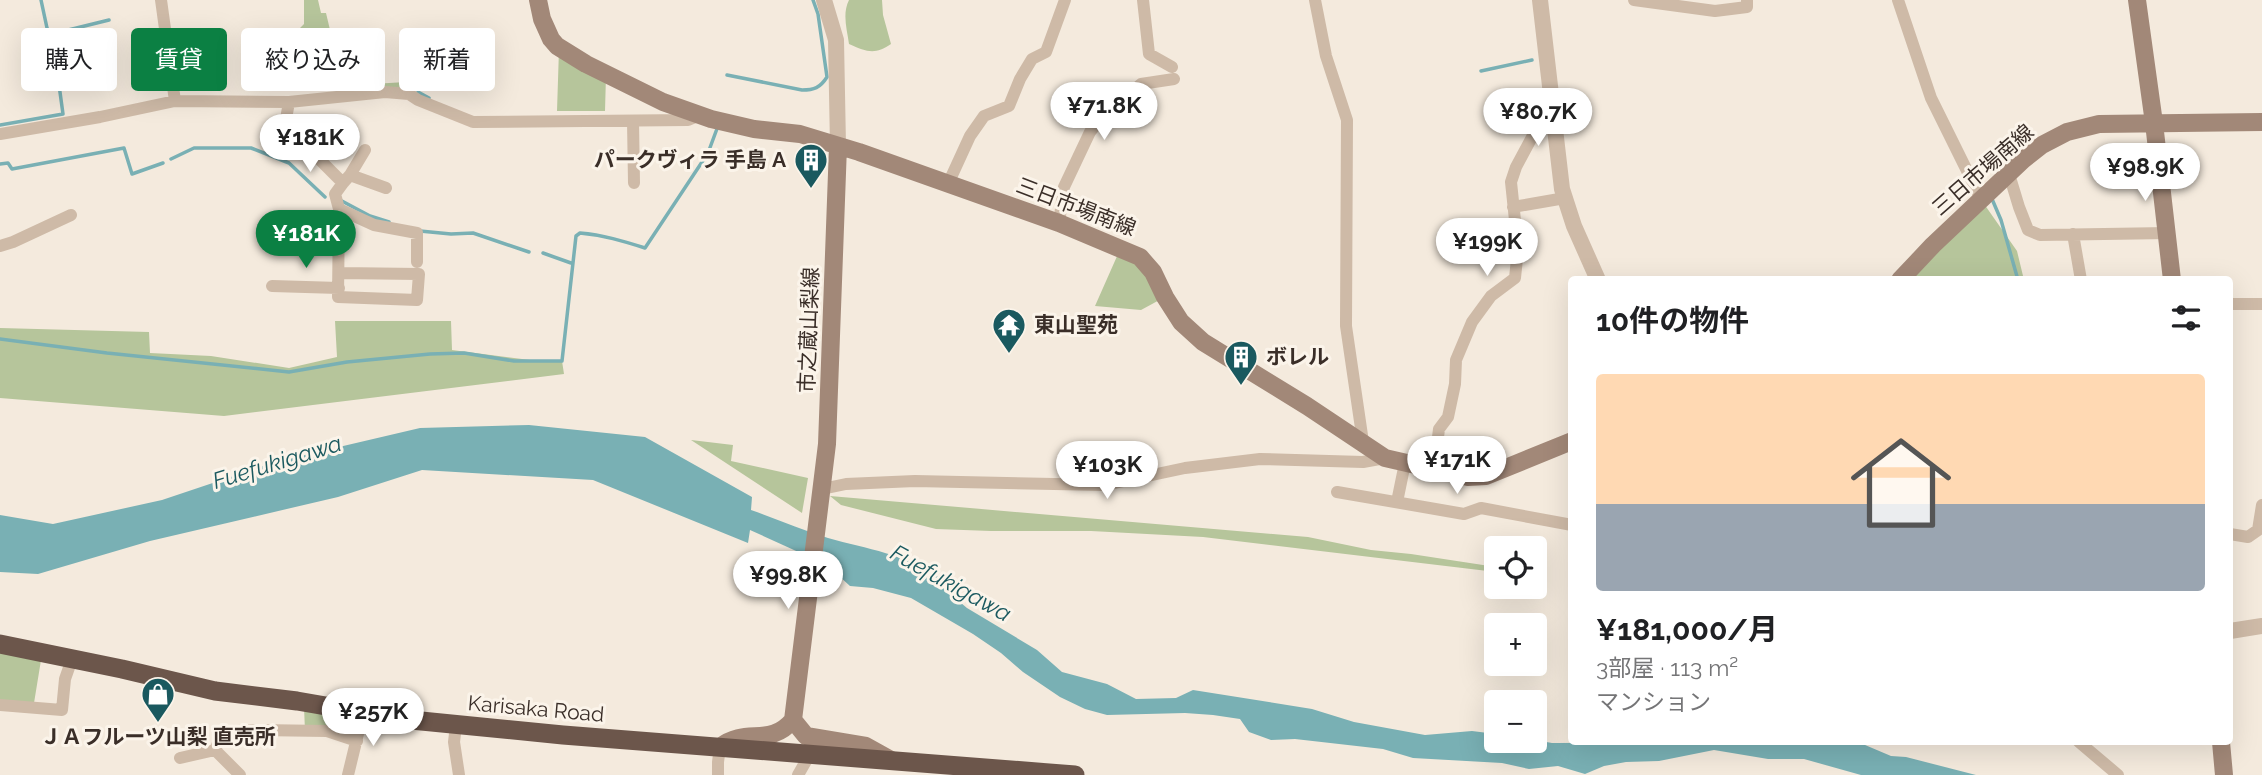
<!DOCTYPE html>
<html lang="ja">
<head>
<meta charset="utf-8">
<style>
  :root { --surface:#fff; --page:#f2f2f2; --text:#202124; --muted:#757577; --accent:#0b8043 }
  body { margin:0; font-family:Raleway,"Noto Sans JP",sans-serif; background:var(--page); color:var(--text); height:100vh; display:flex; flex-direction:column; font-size:26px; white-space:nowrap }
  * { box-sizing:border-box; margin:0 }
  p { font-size:23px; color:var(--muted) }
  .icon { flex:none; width:38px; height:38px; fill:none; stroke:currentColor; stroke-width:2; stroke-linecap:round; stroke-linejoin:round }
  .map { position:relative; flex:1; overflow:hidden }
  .drawer { position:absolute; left:1568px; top:276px; width:665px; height:469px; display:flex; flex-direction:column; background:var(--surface); border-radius:7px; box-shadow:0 7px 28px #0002 }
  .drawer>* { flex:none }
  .banner { position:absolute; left:21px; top:28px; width:665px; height:63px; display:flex; gap:14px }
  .fabs { position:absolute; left:1484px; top:536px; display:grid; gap:14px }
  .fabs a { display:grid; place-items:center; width:63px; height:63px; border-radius:7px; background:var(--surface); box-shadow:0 7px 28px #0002; font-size:35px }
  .price { position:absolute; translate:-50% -60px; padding:0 16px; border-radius:24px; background:#fff; color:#222; font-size:23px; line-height:46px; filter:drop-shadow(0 2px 4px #0008) }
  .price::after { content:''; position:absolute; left:50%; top:42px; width:21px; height:16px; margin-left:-10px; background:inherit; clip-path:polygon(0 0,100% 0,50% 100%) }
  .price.selected { background:var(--accent); color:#fff }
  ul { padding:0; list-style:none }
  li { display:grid; align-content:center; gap:14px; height:371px; padding:0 28px }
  li span { display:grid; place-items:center; height:217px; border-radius:7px; color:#555 }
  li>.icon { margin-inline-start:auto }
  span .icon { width:126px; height:126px; fill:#fffc; stroke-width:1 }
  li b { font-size:30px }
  h2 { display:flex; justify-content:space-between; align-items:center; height:84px; padding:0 28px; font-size:30px }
  .tag { padding:0 24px; border-radius:7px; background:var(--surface); box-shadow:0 7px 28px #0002; font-size:24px; line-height:63px }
  .tag.selected { background:var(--accent); color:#fff }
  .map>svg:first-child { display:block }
</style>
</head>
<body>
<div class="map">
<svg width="2262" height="775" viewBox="0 0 2262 775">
  <rect width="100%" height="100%" fill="#f4eadd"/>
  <path fill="#b6c59b" d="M 304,0 L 318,0 L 321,13 L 326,13 L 335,51 L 331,40 L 288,51 L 294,34 L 304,24 Z
    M 849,0 L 882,0 L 883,15 L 891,44 C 875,55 867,52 849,44 C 847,29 842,14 849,0 Z
    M 559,49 L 606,75 L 605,111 L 557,111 Z
    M 342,75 L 372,84 L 406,82 L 409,94 L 341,98 Z
    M 1982,201 L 2017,251 L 2024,280 L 1900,280 Z
    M 1123,249 L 1165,297 L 1141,310 L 1095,306 L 1118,254 Z
    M 335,321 L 451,321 L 452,350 L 546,362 L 562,361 L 564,374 L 224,416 L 0,398 L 0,328 L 149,332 L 150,353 L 211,356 L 289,368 L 337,357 Z
    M 691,440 L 733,445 L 731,461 L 808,478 L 802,513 Z
    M 830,496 L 1308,537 L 1371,550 L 1411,554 L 1496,567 L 1496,572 L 1203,537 L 1091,531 L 991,531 L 936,529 L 841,505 Z
    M 0,647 L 42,654 L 34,703 L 0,701 Z
    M 304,707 L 359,719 L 355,741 L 305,731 Z"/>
  <path fill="#79b0b4" d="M 529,425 L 645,437 L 752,497 L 751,510 C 777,519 802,530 828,538 C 867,549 906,554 940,578 L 937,583 L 967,608 L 1037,650 L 1062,672 L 1107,684 L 1136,699 L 1176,698 L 1193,690 L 1312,709 L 1354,722 L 1425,735 L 1472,731 L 1496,734 L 1496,740 L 1535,740 L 1552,743 L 1858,742 L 1891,756 L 1906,757 L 1976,775 L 1861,775 L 1804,759 L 1768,759 L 1714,750 L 1659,761 L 1626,762 L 1604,766 L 1585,774 L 1558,766 L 1529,769 L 1502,763 L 1413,758 L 1383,749 L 1295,739 L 1271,740 L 1249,732 L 1240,719 L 1213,715 L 1185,713 L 1107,715 L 1085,709 L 1060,697 L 1023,672 L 1001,653 L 973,634 L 911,598 L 873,588 L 850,586 L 827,565 L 750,530 L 748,543 L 593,480 L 422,470 L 338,497 L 150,541 L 38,574 L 0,572 L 0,515 L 53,524 L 162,500 L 275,462 L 420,428 Z"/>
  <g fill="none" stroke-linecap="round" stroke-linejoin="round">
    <path stroke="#79b0b4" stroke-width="3.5" d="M 41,0 L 47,28 L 52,34
      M 328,46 L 338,81 L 368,88
      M 1481,71 L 1532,60
      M 727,75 L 802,90 C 814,90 820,88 827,77 L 818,14 L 813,0
      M 418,92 L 429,98
      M 0,125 L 63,114 L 52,34 L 109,20
      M 171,159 L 194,148 L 251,148 L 289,163 L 325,197
      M 0,164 L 8,163 L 12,169 L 124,148 L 132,174 L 163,163
      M 1992,199 L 2001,220 L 2018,280
      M 340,200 L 370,216 L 389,222
      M 420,231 L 451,234 L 473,233 L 529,252
      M 543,253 L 571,263
      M 0,339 L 107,353 L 289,372 L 347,362 L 430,354 L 464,353 L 514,361 L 562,361 L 576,236 L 580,233 C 603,235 623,241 645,248 L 708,153 L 718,126"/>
    <path stroke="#cebaa7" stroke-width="12" d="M 161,0 L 175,101
      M 1143,0 L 1149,54 L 1172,67
      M 1315,0 L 1326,56 L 1347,120 L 1346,326 L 1363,442
      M 1634,0 L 1715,11 L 1747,7 L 1747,0
      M 1898,0 L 1931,98 L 1982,201
      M 289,102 L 283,136 L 309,149 L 343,183 L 350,175 L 365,150
      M 633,121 L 634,183
      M 0,134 L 100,117 L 175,101 L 289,102 L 385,92 L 409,94 L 418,100 L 473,122 L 688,120 L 698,116
      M 2009,174 L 2019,207 L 2028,230 L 2040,235 L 2168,233
      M 350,175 L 386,188
      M 948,184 L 970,136 L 984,116 L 1009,106 L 1020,79 L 1032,59 L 1046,52 L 1065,0
      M 1513,207 L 1565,198
      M 339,209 L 374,225 L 417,233 L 417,262
      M 1059,223 L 1064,187 L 1090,132 L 1103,116 L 1141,84 L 1174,79
      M 2073,234 L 2081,280
      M 0,246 L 13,242 L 71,215
      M 339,273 L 419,274 L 417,300 L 338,297 L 339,209 L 335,194 L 343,183
      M 272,286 L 339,288
      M 2230,304 L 2262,304
      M 1434,470 L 1439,429 L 1448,417 L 1455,384 L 1456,360 L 1472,322 L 1491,296 L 1515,278 L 1518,249 L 1511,182 L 1516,167 L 1538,126 L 1549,90
      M 822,489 L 846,484 L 915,481 L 1105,485 L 1185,468 L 1260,459 L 1363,462 L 1385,458
      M 1337,492 L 1464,514 L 1481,508 L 1572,525
      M 1397,502 L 1405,463
      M 2230,534 L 2248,537 L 2258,530 L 2262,505
      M 0,705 L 62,710 L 65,679 L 72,659
      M 456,725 L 454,742 L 459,775
      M 2079,742 L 2118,775
      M 215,750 L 240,775
      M 180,758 L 215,750 L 219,741 L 237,731 L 257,730 L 327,731 L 357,741
      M 348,775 L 363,713
      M 718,775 L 718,762 L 720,747
      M 798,775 L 810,754"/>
    <path stroke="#cebaa7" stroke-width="16" d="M 824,0 L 836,40 L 838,146
      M 1540,0 L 1562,189 L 1574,226 L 1598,280
      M 2230,631 L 2262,626"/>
    <path stroke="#a28878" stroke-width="18" d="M 538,0 L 542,19 L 551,39 L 557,46 L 586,64 L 663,102 L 711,119 L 754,129 L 800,134 L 859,152 L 1059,223 L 1140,257 L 1153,272 L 1165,297 L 1181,322 L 1203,342 L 1307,406 L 1385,458 L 1468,477 L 1486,476 L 1572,441
      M 2137,0 L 2154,123 L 2172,280
      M 1900,280 L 1933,245 L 2023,160 L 2042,145 L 2067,132 L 2099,124 L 2262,122
      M 793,720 L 806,736 L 866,746 L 893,761
      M 2221,742 L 2224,775
      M 720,747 C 747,726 769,748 793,720 L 827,444 L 838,146"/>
    <path stroke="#6c564b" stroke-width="19" d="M 0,644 L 122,669 L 215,691 L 297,701 L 401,719 L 563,735 L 1075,775"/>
  </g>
  <defs>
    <symbol id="building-pin" viewBox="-11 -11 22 30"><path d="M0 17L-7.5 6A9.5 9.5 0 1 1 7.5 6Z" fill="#1a595f" stroke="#fbf4ea"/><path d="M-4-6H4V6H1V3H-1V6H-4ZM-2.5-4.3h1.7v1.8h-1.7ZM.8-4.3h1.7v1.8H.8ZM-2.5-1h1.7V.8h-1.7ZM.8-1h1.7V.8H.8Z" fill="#fff"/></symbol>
    <symbol id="temple-pin" viewBox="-11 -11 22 30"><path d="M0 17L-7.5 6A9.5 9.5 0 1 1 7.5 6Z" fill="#1a595f" stroke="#fbf4ea"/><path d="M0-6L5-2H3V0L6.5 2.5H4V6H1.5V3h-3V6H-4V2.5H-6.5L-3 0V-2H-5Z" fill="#fff"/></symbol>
    <symbol id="shop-pin" viewBox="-11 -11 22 30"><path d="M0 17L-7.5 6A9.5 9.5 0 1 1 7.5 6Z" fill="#1a595f" stroke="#fbf4ea"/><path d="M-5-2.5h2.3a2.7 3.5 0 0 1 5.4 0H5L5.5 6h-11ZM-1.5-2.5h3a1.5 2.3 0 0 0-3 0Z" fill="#fff"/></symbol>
  </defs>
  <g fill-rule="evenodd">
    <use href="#building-pin" x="792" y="141" width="38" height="52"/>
    <use href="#temple-pin" x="990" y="306" width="38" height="52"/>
    <use href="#building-pin" x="1222" y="338" width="38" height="52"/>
    <use href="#shop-pin" x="139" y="675" width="38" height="52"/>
  </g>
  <g text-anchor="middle" stroke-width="6" stroke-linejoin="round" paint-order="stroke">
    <g font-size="21" font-weight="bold" fill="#3a2e28" stroke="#fbf4ea" text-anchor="start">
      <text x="786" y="167" text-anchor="end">パークヴィラ 手島 A</text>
      <text x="1034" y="332">東山聖苑</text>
      <text x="1266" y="364">ボレル</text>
      <text x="158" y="744" text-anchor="middle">ＪＡフルーツ山梨 直売所</text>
    </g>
    <g font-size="21" fill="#3a2e28" stroke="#fbf4ea">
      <text transform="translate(1983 170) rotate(-41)" y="7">三日市場南線</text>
      <text transform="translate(1076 207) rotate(21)" y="7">三日市場南線</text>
      <text transform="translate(809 330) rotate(-88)" y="7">市之蔵山梨線</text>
      <text transform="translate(536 709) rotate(5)" y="7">Karisaka Road</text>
    </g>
    <g font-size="23" font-style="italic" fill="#1a595f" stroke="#fbf4ea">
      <text transform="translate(277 462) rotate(-17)" y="8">Fuefukigawa</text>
      <text transform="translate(951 583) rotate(29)" y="8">Fuefukigawa</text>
    </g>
  </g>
</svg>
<div class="fabs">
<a><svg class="icon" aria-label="locate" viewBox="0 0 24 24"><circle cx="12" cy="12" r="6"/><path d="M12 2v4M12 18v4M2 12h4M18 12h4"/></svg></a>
<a>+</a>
<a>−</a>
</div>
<b class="price" style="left:1104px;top:142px">¥71.8K</b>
<b class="price" style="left:1538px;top:148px">¥80.7K</b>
<b class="price" style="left:310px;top:174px">¥181K</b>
<b class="price" style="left:2145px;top:203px">¥98.9K</b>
<b class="price selected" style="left:306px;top:270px">¥181K</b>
<b class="price" style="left:1487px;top:278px">¥199K</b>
<b class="price" style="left:1457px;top:496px">¥171K</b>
<b class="price" style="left:1107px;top:501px">¥103K</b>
<b class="price" style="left:788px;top:611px">¥99.8K</b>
<b class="price" style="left:373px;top:748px">¥257K</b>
<div class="banner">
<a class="tag">購入</a>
<a class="tag selected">賃貸</a>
<a class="tag">絞り込み</a>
<a class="tag">新着</a>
</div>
<section class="drawer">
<h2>10件の物件<svg class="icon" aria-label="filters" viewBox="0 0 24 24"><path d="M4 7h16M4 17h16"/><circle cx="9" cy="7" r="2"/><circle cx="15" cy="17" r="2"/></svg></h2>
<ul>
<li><span style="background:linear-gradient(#ffd9b3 60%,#9aa5b1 0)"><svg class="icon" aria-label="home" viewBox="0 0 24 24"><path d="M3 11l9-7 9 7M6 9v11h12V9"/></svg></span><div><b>¥181,000/月</b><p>3部屋 · 113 m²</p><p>マンション</p></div></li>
</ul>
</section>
</div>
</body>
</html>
